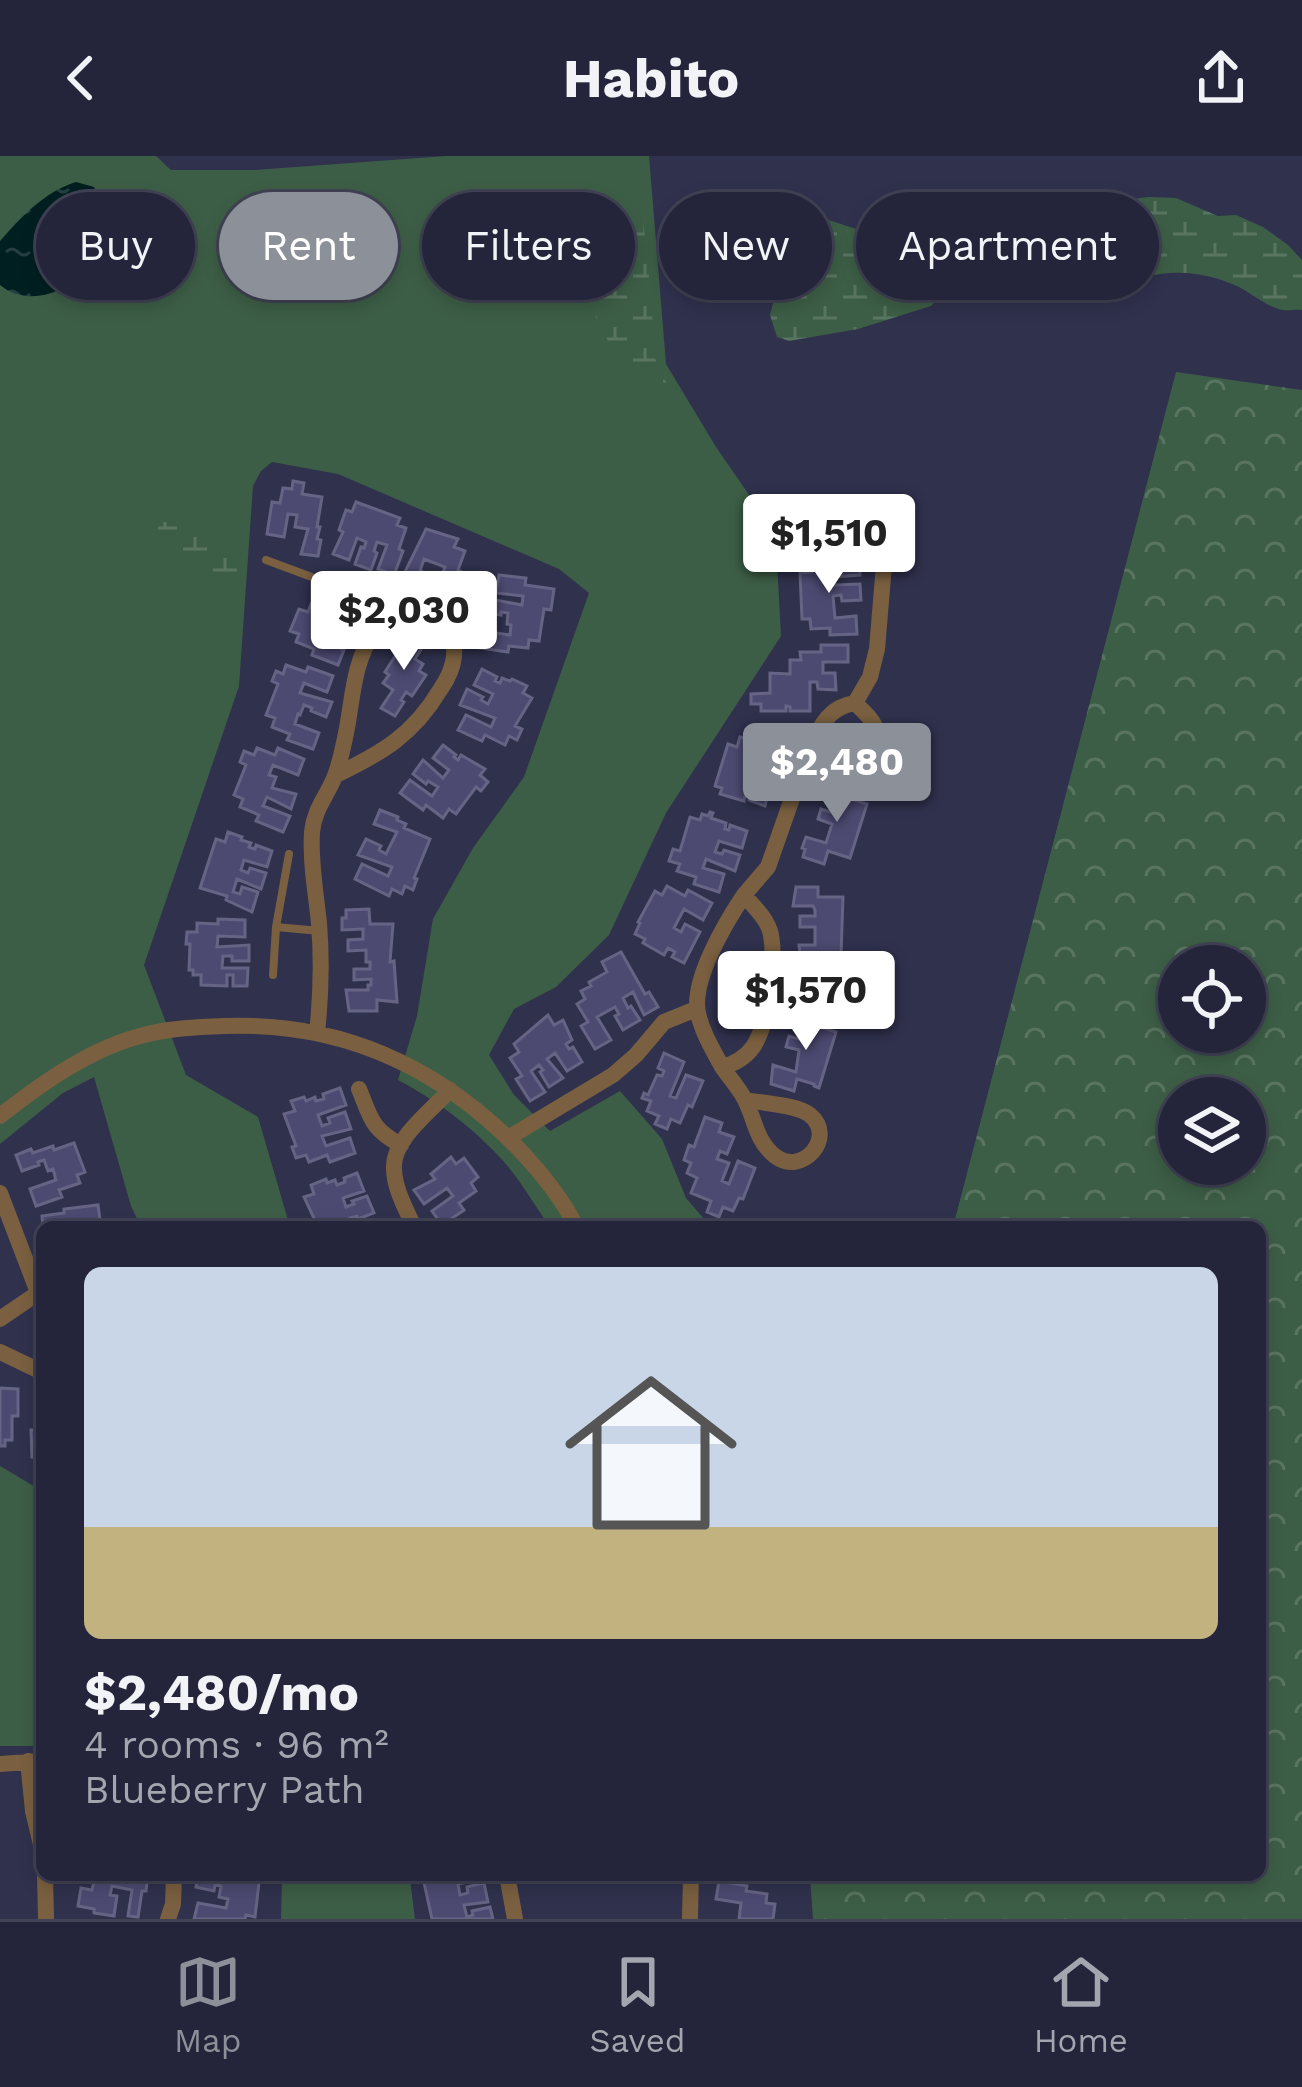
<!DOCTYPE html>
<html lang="en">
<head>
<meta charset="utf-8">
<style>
  :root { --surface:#24253a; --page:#2c2d42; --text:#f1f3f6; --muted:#a3a5af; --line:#414254; --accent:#8c9099 }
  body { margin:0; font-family:"Work Sans",sans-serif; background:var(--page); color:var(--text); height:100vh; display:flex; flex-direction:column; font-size:45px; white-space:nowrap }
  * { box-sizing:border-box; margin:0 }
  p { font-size:39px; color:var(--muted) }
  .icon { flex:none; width:66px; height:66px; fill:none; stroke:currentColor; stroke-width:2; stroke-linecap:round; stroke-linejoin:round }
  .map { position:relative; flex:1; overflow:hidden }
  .side { position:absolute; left:36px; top:1065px; width:1230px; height:660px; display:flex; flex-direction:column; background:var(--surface); border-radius:18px; box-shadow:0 6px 18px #0003,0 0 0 3px var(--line) }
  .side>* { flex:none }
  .guide { position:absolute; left:36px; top:36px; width:1230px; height:108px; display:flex; gap:24px }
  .controls { position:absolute; left:1158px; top:789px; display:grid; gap:24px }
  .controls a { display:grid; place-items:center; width:108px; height:108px; border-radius:50%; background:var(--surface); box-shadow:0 6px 18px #0003,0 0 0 3px var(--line); font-size:60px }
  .price { position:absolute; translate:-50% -102px; padding:0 27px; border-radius:12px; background:#fff; color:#222; font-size:39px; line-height:78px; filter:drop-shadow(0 3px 6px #0008) }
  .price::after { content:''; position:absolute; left:50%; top:72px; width:36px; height:27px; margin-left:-18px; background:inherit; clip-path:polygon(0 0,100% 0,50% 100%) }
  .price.selected { background:var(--accent); color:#fff }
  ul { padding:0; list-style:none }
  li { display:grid; align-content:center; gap:24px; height:636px; padding:0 48px }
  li+li { border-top:3px solid var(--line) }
  li span { display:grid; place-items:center; height:372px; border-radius:18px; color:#555 }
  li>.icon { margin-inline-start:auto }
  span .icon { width:216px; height:216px; fill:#fffc; stroke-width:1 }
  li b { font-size:51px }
  .tag { padding:0 42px; border-radius:54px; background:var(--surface); box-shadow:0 6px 18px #0003,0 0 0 3px var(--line); font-size:42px; line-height:108px }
  .tag.selected { background:var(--accent); color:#fff }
  header { display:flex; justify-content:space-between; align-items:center; height:156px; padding:0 48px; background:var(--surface); font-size:54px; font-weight:700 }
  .dock { display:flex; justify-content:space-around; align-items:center; height:168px; border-top:3px solid var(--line); background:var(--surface); font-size:33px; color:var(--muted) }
  .dock a { display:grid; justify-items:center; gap:6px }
  .dock .selected { color:var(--accent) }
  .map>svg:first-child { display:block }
</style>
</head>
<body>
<header><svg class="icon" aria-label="back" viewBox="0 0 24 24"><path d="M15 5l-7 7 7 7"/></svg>Habito<svg class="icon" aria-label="share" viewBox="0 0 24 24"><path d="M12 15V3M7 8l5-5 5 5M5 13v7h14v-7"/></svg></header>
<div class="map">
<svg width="1302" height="1763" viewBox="0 0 1302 1763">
  <defs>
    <pattern id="wetland-marsh" width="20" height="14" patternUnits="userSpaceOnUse" patternTransform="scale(3)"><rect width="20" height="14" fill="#3d5e46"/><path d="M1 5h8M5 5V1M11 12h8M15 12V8" fill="none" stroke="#597561"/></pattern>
    <pattern id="park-crowns" width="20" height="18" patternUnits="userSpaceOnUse" patternTransform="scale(3)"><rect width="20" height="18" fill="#3d5e46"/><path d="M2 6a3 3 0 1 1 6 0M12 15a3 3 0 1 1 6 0" fill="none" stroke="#597561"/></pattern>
    <pattern id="water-ripples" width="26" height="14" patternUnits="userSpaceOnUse" patternTransform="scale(3)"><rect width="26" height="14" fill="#001f21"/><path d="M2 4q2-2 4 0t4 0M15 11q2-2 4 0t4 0" fill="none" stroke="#253f42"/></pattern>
  </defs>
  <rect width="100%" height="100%" fill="#30314d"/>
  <path fill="#3d5e46" d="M 0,0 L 156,0 L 171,14 L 255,14 L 446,0 L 649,0 L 666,208 L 716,291 L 763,359 L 777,406 L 781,480 L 666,657 L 609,779 L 556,831 L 514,853 L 489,899 L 514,939 L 550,975 L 620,935 L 662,983 L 686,1042 L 711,1071 L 550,1071 C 535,1050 522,1027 505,1007 C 476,974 438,945 398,924 L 417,860 L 433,763 L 473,692 L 524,621 L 589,437 L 559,413 L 338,318 L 272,306 L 261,315 L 253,330 L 239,530 L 144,809 L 186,919 L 258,961 L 290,1071 L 141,1071 L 131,1050 L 94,921 L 63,937 L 0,988 Z
    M 0,1310 L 42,1335 L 42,1590 L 0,1590 Z
    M 282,1719 L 412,1719 L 410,1723 L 415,1763 L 281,1763 Z"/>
  <path fill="url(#wetland-marsh)" d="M 1148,41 L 1176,42 L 1218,60 L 1236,59 L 1263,71 L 1288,89 L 1302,104 L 1302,154 C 1296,153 1290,155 1283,154 C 1270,152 1253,139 1241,132 C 1201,112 1155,111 1115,133 C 1088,127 1076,121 1067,94 L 1086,65 L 1105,47 Z
    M 637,44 L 643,62 L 652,151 L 653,193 L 657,210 L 675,242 L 670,246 C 652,239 631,221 619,205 C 611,196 608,183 602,172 C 578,129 562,89 612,58 C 621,52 626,47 637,44 Z
    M 767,51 L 810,58 L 899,87 L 966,91 L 1027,115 L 1041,134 L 990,132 L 969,125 L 949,130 L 931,150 L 858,173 L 789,185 L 777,181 L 770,159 L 778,128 L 777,112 L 748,74 L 750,58 Z
    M 162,366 L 175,366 L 241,404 L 230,434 L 224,433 L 163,397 C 156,387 156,380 159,368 Z"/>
  <path fill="url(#park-crowns)" fill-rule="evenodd" d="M 1176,216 L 1302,234 L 1302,1763 L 813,1763 L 810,1719 L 1260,1719 L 1260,1071 L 953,1071 ZM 1179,810 L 1245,810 L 1245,876 L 1179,876 ZM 1179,942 L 1245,942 L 1245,1008 L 1179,1008 Z"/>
  <path fill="url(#water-ripples)" d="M 76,26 L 94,31 C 105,56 107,81 100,108 C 72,131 32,155 0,129 L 0,85 C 21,61 44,36 76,26 Z"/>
  <path fill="#4d4a72" stroke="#666484" stroke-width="3" d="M 293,325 L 304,327 L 302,338 L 322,341 L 317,371 L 320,371 L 317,383 L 321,384 L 318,400 L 301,398 L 308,373 L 295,371 L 297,359 L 288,358 L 284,381 L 267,378 L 272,346 L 280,347 L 283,332 L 292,333 Z
    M 356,346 L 400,362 L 397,369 L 406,372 L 399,393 L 403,395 L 394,419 L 378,413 L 387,389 L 377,386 L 374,395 L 377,397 L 371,414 L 355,408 L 361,391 L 364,392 L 366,386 L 357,382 L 349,404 L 333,398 L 343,376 L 339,374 L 346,354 L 352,356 Z
    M 426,373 L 458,383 L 454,391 L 465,395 L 458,414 L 462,416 L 453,441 L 436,435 L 445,411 L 424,403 L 420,415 L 423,416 L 417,433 L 400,426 Z
    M 859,402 L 860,419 L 833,421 L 834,429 L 860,428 L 861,444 L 842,445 L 841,439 L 833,440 L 835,462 L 856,460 L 857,478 L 830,479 L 830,472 L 811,473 L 810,463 L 802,463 L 800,417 L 812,416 L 812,410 L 832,408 L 832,404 Z
    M 499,419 L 526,422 L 525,429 L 554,433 L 551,454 L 544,453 L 539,485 L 529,484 L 528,492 L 509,490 L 508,496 L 480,492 L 482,475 L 510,479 L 511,469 L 507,468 L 508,457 L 501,456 L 501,459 L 483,457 L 485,442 L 522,449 L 523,440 L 496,437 Z
    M 311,448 L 330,455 L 332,448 L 358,459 L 351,475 L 328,466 L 320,485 L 344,494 L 338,509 L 312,499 L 314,493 L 296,486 L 299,478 L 290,475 L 299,453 L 308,456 Z
    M 412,474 L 427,484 L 415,503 L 423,508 L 419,515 L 426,519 L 412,540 L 406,536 L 401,544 L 404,546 L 395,560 L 381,552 L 393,534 L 383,527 L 389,519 L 385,516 L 399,494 L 402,496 L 407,489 L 404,488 Z
    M 821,489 L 848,489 L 848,506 L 823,506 L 823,517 L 835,517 L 836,534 L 818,533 L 817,526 L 810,526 L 810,555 L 790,555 L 790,551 L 786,550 L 786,555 L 761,555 L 761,548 L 751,548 L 751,538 L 770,537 L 770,517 L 790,518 L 790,504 L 801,504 L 800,496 L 821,496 Z
    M 286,509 L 306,516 L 308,511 L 333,520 L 327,536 L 304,527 L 300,537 L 332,546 L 326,561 L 311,555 L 312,552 L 304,549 L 300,559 L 298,558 L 295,568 L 319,577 L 313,593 L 287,584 L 290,578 L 272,571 L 275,562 L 266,559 L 278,528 L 272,525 L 276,515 L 283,518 Z
    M 482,513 L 497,521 L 495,525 L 500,527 L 502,522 L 510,525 L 512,523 L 527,530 L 523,537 L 532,542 L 515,570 L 522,573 L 517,584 L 509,580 L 505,589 L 485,579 L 482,585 L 458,574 L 466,559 L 491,571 L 495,562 L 460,549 L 467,533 L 483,541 L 481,544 L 488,548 L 493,538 L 474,529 Z
    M 740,581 L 759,587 L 761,581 L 786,588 L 780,605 L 760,599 L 754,620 L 761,623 L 764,615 L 779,619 L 774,635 L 769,634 L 765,650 L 749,644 L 750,641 L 745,640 L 744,645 L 720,638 L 722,632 L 715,630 L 728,588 L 737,591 Z
    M 443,589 L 456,599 L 454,601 L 458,604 L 461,599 L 485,613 L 480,619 L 488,626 L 481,635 L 476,631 L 456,658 L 449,653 L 443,662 L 426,649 L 423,654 L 400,637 L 410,624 L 432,640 L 438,631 L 428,625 L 426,628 L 413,618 L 423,604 L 443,622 L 449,614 L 433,602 Z
    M 257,592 L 275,599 L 278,592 L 304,603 L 298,619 L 273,609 L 269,619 L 276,621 L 272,632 L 296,638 L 291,653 L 267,641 L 263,650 L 290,660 L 283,676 L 256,665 L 259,659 L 240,651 L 243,643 L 234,639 L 246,609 L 240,606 L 244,595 L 254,599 Z
    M 827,625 L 848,631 L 845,641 L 867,648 L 850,702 L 828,695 L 824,708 L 803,701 L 805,693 L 802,692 L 806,681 L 826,687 L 832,668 L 818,663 L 821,653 L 837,658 L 838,648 L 818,642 L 821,632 L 825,633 Z
    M 380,654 L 398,661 L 397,664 L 406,668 L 404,672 L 430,683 L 414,722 L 417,723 L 413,734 L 405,730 L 402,738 L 392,733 L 389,740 L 355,723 L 362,708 L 388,720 L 392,711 L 358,699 L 366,683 L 381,690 L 379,694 L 386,698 L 397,676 L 374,668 Z
    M 710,656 L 713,657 L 711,662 L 726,667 L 725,673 L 729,674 L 730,669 L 747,675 L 742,692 L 719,685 L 715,696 L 722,698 L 724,694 L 740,699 L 735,715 L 706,703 L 703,712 L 724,718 L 719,736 L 694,728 L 696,721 L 677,715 L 680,708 L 669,705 L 673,693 L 680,695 L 690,661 L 700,664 L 702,658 L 708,660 Z
    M 228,676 L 242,681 L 241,684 L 251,687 L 249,691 L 255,693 L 256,689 L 272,695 L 267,711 L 244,704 L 241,714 L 248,717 L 250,712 L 266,717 L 261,733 L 237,723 L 233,736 L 240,738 L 242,731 L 258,736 L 252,756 L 226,744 L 227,740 L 200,732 L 216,683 L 225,686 Z
    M 667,730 L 685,740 L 688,734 L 712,747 L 703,764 L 684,753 L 674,772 L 681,776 L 685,768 L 700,776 L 684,807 L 672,801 L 675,796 L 668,792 L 664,799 L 643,787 L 645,783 L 635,778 L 640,767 L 638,766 L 655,735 L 662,739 Z
    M 796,731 L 818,731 L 818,741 L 843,741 L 841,799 L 844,799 L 844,819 L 820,819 L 820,830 L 799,830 L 799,821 L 794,821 L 794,810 L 814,810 L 814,804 L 817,804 L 817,799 L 800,799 L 799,789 L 815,789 L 815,771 L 800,771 L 800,760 L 815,760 L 815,754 L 813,750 L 793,750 Z
    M 369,753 L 370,768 L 393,768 L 390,806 L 394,805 L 397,846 L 377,844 L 377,855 L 349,855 L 346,834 L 368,834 L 368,829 L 371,829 L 371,823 L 354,824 L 354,813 L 370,813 L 370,806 L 366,806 L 366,794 L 348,795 L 348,784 L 363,783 L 363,773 L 342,774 L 342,762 L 346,762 L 346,754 Z
    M 218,763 L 245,764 L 245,781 L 218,780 L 217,791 L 249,789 L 249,805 L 232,805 L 232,800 L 223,800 L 222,812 L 248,812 L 247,830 L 233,830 L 233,819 L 227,819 L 227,830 L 201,829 L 201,819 L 193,819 L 193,814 L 189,814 L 190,788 L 186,788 L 187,776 L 197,776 L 197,767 L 218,768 Z
    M 621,796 L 645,838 L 649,836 L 658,851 L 644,859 L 633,836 L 623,842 L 628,852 L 631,850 L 640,864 L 623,874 L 615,860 L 619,858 L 615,851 L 597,861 L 611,884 L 595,893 L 581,870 L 588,866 L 577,848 L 585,843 L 581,835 L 591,830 L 589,826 L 607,816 L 602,806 Z
    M 794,853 L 816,859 L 813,869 L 836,876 L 819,932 L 814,930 L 814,928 L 797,923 L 794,935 L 771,928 L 773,909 L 796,916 L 799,894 L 786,891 L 789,880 L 806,885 L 804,875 L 786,870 Z
    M 548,859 L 554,869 L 563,864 L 572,884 L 566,888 L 569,893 L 573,891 L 582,906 L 567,915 L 555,897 L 547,903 L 563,922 L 549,931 L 540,916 L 543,914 L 539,909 L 531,915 L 545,936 L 530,945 L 516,923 L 522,920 L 510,902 L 519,896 L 514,888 Z
    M 664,897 L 684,906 L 670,940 L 676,942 L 686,919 L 703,925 L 692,951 L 688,949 L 680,967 L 671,963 L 667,973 L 655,968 L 659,960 L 647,955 L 651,945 L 642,942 L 644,937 L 648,939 L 657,919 L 662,920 L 664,915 L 658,912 Z
    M 340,932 L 346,949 L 318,959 L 322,970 L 330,967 L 328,962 L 345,956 L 351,973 L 322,980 L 326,990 L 350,982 L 355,997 L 330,1006 L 327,999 L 309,1006 L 306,999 L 296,1002 L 292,991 L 296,990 L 284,958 L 295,955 L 291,945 L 304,941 L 306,945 L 315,941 L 316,945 L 324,943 L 323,938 Z
    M 705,961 L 722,967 L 719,976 L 734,981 L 727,998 L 720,995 L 717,1003 L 729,1007 L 722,1025 L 729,1028 L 738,1005 L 755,1012 L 743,1043 L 739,1042 L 733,1055 L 723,1051 L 719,1061 L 707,1056 L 711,1045 L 691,1037 L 697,1022 L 687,1017 L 691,1007 L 684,1004 L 689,989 L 694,991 Z
    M 74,987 L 85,1016 L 77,1019 L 80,1027 L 59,1034 L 62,1041 L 36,1050 L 30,1033 L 56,1024 L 53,1013 L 48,1015 L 44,1004 L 38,1006 L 39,1009 L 22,1015 L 16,999 L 31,993 L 33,997 L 53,990 L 54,994 Z
    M 451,1001 L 456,1008 L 464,1002 L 478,1021 L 471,1027 L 476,1035 L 459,1047 L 464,1054 L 442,1069 L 432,1055 L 453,1040 L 447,1032 L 424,1048 L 414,1034 L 435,1023 L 431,1018 Z
    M 357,1017 L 364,1035 L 343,1042 L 346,1051 L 354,1048 L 352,1045 L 367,1040 L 374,1057 L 358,1063 L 357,1060 L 350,1062 L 353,1071 L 318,1071 L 304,1041 L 314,1038 L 311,1029 L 326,1023 L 327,1027 L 335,1024 L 337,1029 L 345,1026 L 344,1022 Z
    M 98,1049 L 101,1071 L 43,1071 L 42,1060 L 64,1057 L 64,1053 Z
    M 0,1232 L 18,1233 L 18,1260 L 12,1260 L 12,1284 L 5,1284 L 5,1290 L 0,1290 Z
    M 36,1252 L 42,1252 L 42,1311 L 40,1301 L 32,1301 L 31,1274 L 41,1274 L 41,1270 L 36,1270 Z
    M 84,1719 L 148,1719 L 146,1735 L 142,1735 L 138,1761 L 128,1760 L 132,1734 L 112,1730 L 110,1739 L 117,1740 L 114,1760 L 94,1757 L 94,1753 L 78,1750 L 81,1732 L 92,1734 L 94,1725 L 83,1723 Z
    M 198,1719 L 255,1719 L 253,1726 L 259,1727 L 255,1761 L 246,1759 L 245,1763 L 194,1763 L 198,1747 L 226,1752 L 228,1743 L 219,1741 L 221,1730 L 215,1729 L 214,1735 L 196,1731 Z
    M 432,1719 L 480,1719 L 481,1723 L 458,1728 L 460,1739 L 468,1737 L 467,1731 L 484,1727 L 488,1746 L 464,1749 L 467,1761 L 473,1759 L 472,1755 L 490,1751 L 493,1763 L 432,1763 L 423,1722 Z
    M 719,1725 L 747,1730 L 746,1735 L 767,1738 L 766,1747 L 775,1748 L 773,1763 L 739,1763 L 741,1747 L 716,1743 Z"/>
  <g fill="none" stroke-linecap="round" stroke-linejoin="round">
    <path stroke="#7a6040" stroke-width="8" d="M 266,404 L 352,436 L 402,450
      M 289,698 L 276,771 L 320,775
      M 273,819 L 276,771"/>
    <path stroke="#7a6040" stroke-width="16" d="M 855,547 C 872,563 881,570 874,594 C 852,608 832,603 809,594 C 820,571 828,551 855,547 L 870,521 L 877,493 L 885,397
      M 317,877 C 321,840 322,804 319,767 C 316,738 310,705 312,676 C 314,652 329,638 336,617 C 341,603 344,587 347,572 C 353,539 354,505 374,476 C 399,439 458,451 454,500 C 453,512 447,524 440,534 C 413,579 382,597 336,619
      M 722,911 C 713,894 702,876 698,857 C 691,824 726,766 744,739
      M 359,933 C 371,962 371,973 401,989
      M 746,944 C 762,947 799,949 810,959 C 837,981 802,1021 775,1000 C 755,984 755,962 744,942 C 738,931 729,921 722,911 C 734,908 745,902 753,891 C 769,867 776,807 771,779 C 768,763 754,751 744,739 L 768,711 L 809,594
      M 0,960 C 42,927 91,892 144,879 C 170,872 199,871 226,870 C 340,866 437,910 516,990 C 539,1014 562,1041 576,1071
      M 508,982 L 613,919 L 636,899 L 664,866 L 696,853
      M 0,1037 L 42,1147
      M 414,1071 C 406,1053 395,1034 394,1014 C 391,984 431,955 450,934
      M 0,1163 L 38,1137
      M 0,1196 L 42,1216
      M 28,1605 L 33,1655 L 42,1693
      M 0,1608 L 42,1605
      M 45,1719 L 46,1763
      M 507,1719 L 515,1763
      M 168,1763 L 173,1748 L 174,1719
      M 690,1763 L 691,1719"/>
  </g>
</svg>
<div class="controls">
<a><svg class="icon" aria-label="locate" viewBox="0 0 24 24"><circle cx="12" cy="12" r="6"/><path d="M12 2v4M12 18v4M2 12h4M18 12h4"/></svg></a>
<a><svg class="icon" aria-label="layers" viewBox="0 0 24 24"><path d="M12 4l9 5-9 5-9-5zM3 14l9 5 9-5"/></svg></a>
</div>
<b class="price" style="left:829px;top:440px">$1,510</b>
<b class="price" style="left:404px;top:517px">$2,030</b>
<b class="price selected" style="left:837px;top:669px">$2,480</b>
<b class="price" style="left:806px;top:897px">$1,570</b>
<div class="guide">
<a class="tag">Buy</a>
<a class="tag selected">Rent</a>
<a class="tag">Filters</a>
<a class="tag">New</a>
<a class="tag">Apartment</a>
</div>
<section class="side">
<ul>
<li><span style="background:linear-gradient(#c9d6e8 70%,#c2b280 0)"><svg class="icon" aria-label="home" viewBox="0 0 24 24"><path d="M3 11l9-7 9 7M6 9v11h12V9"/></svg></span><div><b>$2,480/mo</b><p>4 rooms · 96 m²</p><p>Blueberry Path</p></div></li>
</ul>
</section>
</div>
<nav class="dock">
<a class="selected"><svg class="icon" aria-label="map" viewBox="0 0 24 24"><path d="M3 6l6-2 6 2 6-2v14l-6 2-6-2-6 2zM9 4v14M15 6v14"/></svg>Map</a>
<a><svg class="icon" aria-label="saved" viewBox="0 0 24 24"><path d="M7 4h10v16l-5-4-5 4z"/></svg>Saved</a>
<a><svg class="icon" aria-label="home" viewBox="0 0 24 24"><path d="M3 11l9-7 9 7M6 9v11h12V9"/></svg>Home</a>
</nav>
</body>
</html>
